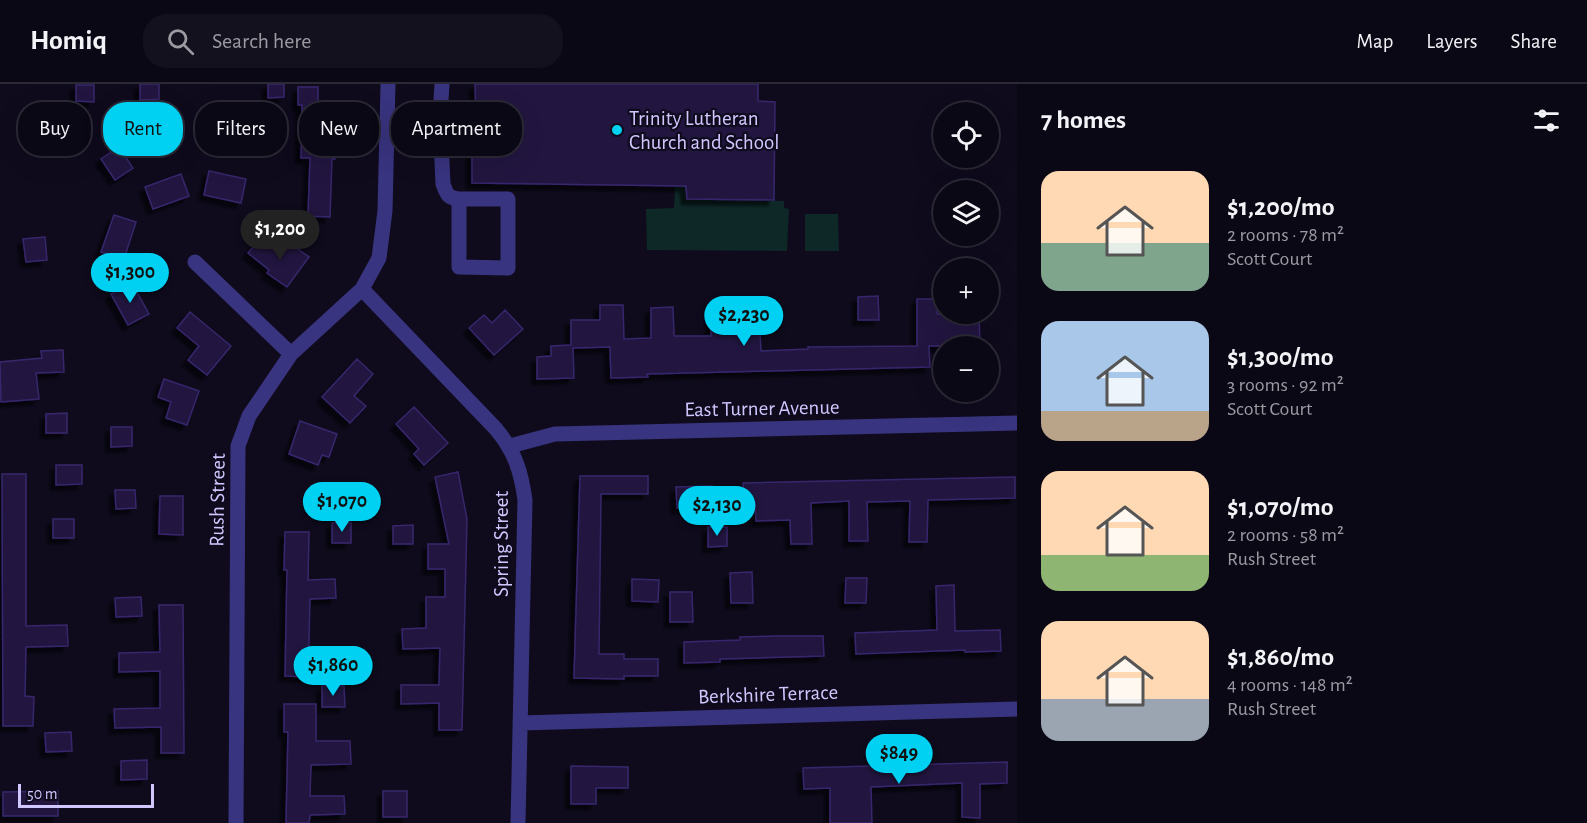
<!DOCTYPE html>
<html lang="en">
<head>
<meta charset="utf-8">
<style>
  :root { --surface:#0b0816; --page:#14111f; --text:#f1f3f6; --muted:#9a9aa1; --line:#2b2935; --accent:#00d1f2 }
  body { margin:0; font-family:"Alegreya Sans",sans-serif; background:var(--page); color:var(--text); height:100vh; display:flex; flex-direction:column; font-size:22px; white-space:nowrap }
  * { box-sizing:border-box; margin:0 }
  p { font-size:20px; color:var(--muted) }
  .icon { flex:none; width:33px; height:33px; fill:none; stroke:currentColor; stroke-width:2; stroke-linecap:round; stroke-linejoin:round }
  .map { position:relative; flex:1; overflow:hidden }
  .side { display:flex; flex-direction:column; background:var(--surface); width:570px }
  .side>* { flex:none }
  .hud { position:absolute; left:18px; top:18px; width:570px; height:54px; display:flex; gap:12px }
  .controls { position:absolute; left:933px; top:18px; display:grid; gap:12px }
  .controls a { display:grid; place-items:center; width:66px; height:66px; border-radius:50%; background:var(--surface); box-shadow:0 6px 24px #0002,0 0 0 2px var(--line); font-size:30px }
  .scale { position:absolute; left:18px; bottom:15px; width:136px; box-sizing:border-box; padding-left:6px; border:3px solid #d0c7ff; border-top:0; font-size:16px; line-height:21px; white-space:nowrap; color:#d0c7ff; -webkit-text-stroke:4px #0f0b1d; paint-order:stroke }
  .price { position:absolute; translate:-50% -51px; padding:0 14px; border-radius:21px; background:var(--accent); color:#111; font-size:20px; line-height:39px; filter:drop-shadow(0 2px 3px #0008) }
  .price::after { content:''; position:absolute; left:50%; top:36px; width:18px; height:14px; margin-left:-9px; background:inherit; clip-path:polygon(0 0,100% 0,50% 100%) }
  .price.current { background:#222; color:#fff }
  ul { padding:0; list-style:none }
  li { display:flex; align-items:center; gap:18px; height:150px; padding:0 24px }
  li span { display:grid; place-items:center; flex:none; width:168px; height:120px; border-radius:18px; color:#555 }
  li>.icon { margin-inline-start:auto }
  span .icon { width:72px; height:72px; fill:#fffc; stroke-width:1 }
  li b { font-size:26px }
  h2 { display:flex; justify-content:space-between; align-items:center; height:72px; padding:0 24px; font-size:26px }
  .chip { padding:0 21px; border-radius:24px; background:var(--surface); box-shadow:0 6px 24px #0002,0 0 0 2px var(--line); font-size:21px; line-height:54px }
  .chip.current { background:var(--accent); color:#111 }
  header { display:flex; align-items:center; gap:36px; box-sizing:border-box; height:84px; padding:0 30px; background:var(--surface); border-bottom:2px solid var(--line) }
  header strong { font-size:28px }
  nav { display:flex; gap:33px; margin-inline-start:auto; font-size:21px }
  .search { width:420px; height:54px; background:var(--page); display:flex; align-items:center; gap:15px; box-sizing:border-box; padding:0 21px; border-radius:24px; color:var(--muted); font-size:22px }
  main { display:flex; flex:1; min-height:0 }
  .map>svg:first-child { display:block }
</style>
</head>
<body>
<header>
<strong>Homiq</strong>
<div class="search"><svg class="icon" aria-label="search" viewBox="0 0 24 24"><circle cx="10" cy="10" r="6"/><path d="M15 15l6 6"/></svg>Search here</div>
<nav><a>Map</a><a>Layers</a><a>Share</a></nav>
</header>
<main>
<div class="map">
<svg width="1017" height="739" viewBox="0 0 1017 739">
  <defs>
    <filter id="shadow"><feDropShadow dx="-5.5" dy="5.5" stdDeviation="1.5" flood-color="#0009"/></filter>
  </defs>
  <rect width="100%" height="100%" fill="#0f0b1d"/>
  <path fill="#0e2828" d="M 675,102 L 686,102 L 687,115 L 784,117 L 784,124 L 789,125 L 787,167 L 647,166 L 646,125 L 674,124 Z
    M 805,130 L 838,130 L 839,167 L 805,167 Z"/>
  <path fill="#20163f" stroke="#37276c" stroke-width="1.5" filter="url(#shadow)" d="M 140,0 L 159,0 L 159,15 L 140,16 Z
    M 268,0 L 284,0 L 284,13 L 268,14 Z
    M 475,0 L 758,0 L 758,17 L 775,18 L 774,116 L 687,115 L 686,102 L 472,99 L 472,62 L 458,61 L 458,31 L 476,31 Z
    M 76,1 L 94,1 L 94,18 L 76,17 Z
    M 298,3 L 318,3 L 318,30 L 336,30 L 335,75 L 332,75 L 330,133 L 308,132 L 310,74 L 301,74 L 302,21 L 298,21 Z
    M 119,63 L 133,84 L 115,96 L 101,75 Z
    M 209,87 L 246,95 L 241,119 L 204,111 Z
    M 181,90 L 189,112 L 153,125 L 145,103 Z
    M 114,131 L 136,138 L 124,175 L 101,168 Z
    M 45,153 L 47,176 L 26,178 L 23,155 Z
    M 261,154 L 280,171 L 289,159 L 309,173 L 287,203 L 267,189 L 269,186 L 248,169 Z
    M 132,199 L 149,230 L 128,241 L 111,210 Z
    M 878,212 L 879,236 L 858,236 L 858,213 Z
    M 917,215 L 937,215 L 937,230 L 979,230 L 980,262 L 929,262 L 930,283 L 647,290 L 648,293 L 611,294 L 610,263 L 573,264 L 574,294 L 537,295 L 537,273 L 551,272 L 551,262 L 571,261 L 571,236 L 600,236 L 600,221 L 623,221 L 624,255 L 651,254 L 651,224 L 673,223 L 674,252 L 711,252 L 711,224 L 731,224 L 732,250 L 760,250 L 761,267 L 808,265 L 808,263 L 917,262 Z
    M 505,226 L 523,245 L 494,271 L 469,244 L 484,231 L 492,239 Z
    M 190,228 L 231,262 L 207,291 L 188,276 L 199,262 L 177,244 Z
    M 63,266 L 64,288 L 36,289 L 39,315 L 1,318 L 0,278 L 42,274 L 41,267 Z
    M 357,275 L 373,290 L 354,312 L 366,322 L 350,339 L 322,313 Z
    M 164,295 L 199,307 L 187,341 L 166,334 L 171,318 L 158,313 Z
    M 414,323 L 448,359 L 424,381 L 414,370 L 419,365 L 396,340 Z
    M 67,329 L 67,349 L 46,349 L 46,330 Z
    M 300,337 L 337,350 L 329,373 L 322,371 L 318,381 L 289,370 Z
    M 111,343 L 132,343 L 132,362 L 111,363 Z
    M 56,381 L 82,381 L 82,400 L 56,401 Z
    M 458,388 L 467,435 L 462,646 L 439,646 L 439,619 L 401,620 L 401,601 L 439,601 L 440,564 L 403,565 L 402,545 L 426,544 L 426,513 L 445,513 L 445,485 L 428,485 L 428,460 L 449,460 L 435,393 Z
    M 2,390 L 26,390 L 26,542 L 67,541 L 68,562 L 26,563 L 25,612 L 34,613 L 33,642 L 3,642 Z
    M 580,392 L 648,392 L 648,410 L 601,410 L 599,570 L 624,570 L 624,575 L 658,575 L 658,592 L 624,592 L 624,595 L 574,594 Z
    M 1015,393 L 1015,414 L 928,416 L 927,458 L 909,458 L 910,417 L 867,418 L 868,457 L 849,457 L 849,417 L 811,419 L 812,460 L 791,460 L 790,436 L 756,437 L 755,419 L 744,420 L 743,399 Z
    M 712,402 L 713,422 L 677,424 L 676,403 Z
    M 115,406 L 135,406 L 136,424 L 116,425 Z
    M 160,412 L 183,412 L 183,451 L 159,450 Z
    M 53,435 L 74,435 L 74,454 L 53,454 Z
    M 332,439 L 351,439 L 351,459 L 332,459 Z
    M 413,441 L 413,460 L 393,460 L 393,442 Z
    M 708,443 L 727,443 L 727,462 L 708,463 Z
    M 285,448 L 309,448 L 308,496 L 335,495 L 336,514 L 310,515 L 308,593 L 285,592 L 287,486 L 284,486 Z
    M 752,488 L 753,519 L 731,519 L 730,489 Z
    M 846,494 L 867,494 L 866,519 L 845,519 Z
    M 632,495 L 659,496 L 658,518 L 632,517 Z
    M 954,501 L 955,547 L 1000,546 L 1001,567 L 965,568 L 965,566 L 856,570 L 855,549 L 937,546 L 936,502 Z
    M 670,508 L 692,508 L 693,538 L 670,538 Z
    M 141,513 L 142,532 L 116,533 L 115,514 Z
    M 159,521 L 183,521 L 184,669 L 161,669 L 161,643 L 115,644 L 114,625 L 160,624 L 160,587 L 119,588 L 119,569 L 160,568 Z
    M 776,552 L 823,552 L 824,572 L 720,575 L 720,578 L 684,579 L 684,558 L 740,556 L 740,553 Z
    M 322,602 L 344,602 L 345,623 L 322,623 Z
    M 284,620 L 316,620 L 316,657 L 350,657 L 351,680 L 311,681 L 310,712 L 344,712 L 345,730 L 310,731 L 309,739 L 286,739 L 288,648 L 284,648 Z
    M 71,648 L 72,667 L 46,668 L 45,649 Z
    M 147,676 L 147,695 L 121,696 L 121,677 Z
    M 1007,678 L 1007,699 L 980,700 L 980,734 L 962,733 L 962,699 L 871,703 L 872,739 L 830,739 L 830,704 L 804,705 L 803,684 Z
    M 571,682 L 628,683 L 628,704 L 596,704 L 596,720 L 571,720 Z
    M 58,707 L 58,732 L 3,732 L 3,708 Z
    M 383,707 L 407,707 L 407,733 L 383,733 Z"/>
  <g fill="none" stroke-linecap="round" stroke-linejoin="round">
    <path stroke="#39347f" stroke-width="15" d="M 388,32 L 440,33 L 442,0
      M 440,33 L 443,100 C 447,111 448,114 459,115 L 459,183 L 508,184 L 508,115 L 459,115
      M 195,178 L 291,270
      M 362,205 L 496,345 C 515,368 521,387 525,416 L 518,739
      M 510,362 L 555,350 L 1017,339
      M 520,639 L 1017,625
      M 236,739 L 238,362 L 249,332 L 291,270 L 362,205 L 379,174 L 385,127 L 388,0"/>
  </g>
  <circle fill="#00d1f2" stroke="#0f0b1d" stroke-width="2" cx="617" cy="46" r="6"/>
  <g text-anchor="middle" stroke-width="4.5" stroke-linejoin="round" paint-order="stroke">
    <g font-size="21" fill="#d0c7ff" stroke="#0f0b1d" text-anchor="start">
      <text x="629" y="41">Trinity Lutheran<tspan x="629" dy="24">Church and School</tspan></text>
    </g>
    <g font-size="21" fill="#d0c7ff" stroke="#0f0b1d">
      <text transform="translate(762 324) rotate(-1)" y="7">East Turner Avenue</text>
      <text transform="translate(217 416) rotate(-89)" y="7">Rush Street</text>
      <text transform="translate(501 460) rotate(-90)" y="7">Spring Street</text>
      <text transform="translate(768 610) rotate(-2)" y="7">Berkshire Terrace</text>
    </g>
  </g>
</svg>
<div class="controls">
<a><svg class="icon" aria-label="locate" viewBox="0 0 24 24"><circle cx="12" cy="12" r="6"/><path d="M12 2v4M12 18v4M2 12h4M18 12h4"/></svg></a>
<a><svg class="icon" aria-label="layers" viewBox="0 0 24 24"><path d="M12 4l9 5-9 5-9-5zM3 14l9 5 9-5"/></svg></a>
<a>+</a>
<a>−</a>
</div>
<div class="scale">50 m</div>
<b class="price current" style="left:280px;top:177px">$1,200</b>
<b class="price" style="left:130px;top:220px">$1,300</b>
<b class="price" style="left:744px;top:263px">$2,230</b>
<b class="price" style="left:342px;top:449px">$1,070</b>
<b class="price" style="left:717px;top:453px">$2,130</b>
<b class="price" style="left:333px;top:613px">$1,860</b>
<b class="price" style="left:899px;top:701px">$849</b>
<div class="hud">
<a class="chip">Buy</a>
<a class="chip current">Rent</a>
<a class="chip">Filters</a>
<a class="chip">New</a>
<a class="chip">Apartment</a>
</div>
</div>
<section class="side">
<h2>7 homes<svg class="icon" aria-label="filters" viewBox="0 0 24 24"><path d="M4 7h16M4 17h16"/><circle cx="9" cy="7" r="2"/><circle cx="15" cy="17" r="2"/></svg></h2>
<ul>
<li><span style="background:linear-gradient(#ffd9b3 60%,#7fa58c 0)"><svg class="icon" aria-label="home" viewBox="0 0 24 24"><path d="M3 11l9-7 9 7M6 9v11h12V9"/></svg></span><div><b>$1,200/mo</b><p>2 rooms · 78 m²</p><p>Scott Court</p></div></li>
<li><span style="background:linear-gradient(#a9c7e8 75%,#b9a48a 0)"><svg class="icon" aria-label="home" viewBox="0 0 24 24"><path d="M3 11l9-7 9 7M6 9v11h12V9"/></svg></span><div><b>$1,300/mo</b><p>3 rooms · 92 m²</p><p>Scott Court</p></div></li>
<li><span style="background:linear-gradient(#ffd9b3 70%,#8fb573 0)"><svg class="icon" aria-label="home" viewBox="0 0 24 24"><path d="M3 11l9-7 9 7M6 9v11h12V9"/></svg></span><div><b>$1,070/mo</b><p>2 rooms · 58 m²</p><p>Rush Street</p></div></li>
<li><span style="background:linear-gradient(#ffd9b3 65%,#9aa5b1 0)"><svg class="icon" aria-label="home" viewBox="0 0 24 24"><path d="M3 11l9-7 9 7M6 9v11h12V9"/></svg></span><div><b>$1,860/mo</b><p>4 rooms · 148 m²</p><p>Rush Street</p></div></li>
</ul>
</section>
</main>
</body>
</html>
